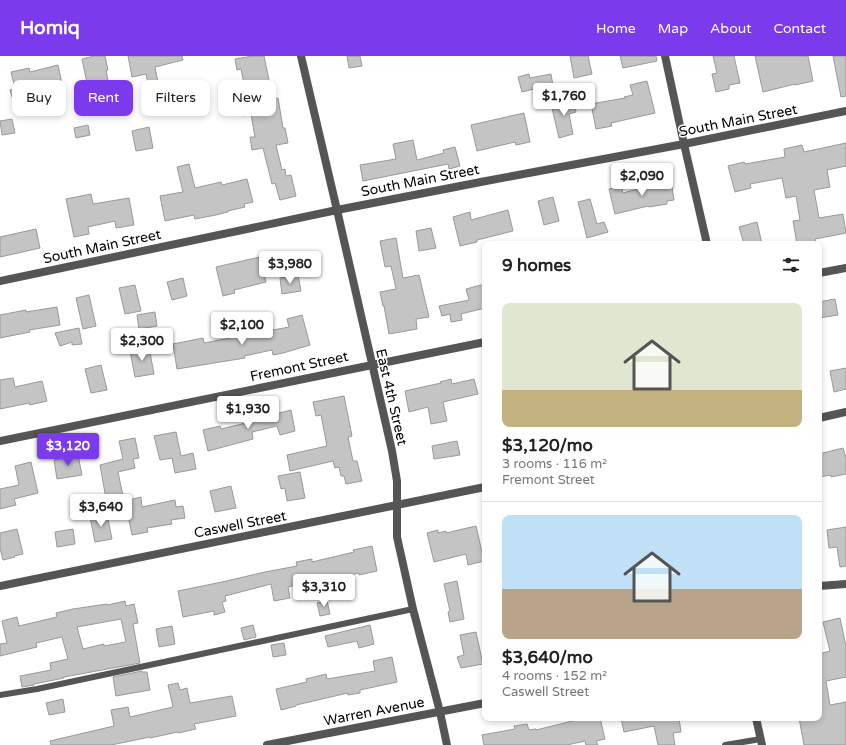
<!DOCTYPE html>
<html lang="en">
<head>
<meta charset="utf-8">
<style>
  :root { --surface:#fff; --page:#f6f6f6; --text:#222; --muted:#767676; --line:#e0e0e0; --accent:#7c3aed }
  body { margin:0; font-family:"Varela Round",sans-serif; background:var(--page); color:var(--text); height:100vh; display:flex; flex-direction:column; font-size:15px; white-space:nowrap }
  * { box-sizing:border-box; margin:0 }
  p { font-size:13px; color:var(--muted) }
  .icon { flex:none; width:22px; height:22px; fill:none; stroke:currentColor; stroke-width:2; stroke-linecap:round; stroke-linejoin:round }
  .map { position:relative; flex:1; overflow:hidden }
  .panel { position:absolute; left:482px; top:185px; width:340px; height:480px; display:flex; flex-direction:column; background:var(--surface); border-radius:8px; box-shadow:0 2px 6px #0003 }
  .panel>* { flex:none }
  .guide { position:absolute; left:12px; top:24px; width:380px; height:36px; display:flex; gap:8px }
  .price { position:absolute; translate:-50% -34px; padding:0 9px; border-radius:4px; background:#fff; color:#222; font-size:13px; line-height:26px; filter:drop-shadow(0 1px 2px #0008) }
  .price::after { content:''; position:absolute; left:50%; top:24px; width:12px; height:9px; margin-left:-6px; background:inherit; clip-path:polygon(0 0,100% 0,50% 100%) }
  .price.active { background:var(--accent); color:#fff }
  ul { padding:0; list-style:none }
  li { display:grid; align-content:center; gap:8px; height:212px; padding:0 20px }
  li+li { border-top:1px solid var(--line) }
  li span { display:grid; place-items:center; height:124px; border-radius:8px; color:#555 }
  li>.icon { margin-inline-start:auto }
  span .icon { width:72px; height:72px; fill:#fffc; stroke-width:1 }
  li b { font-size:17px }
  h2 { display:flex; justify-content:space-between; align-items:center; height:48px; padding:0 20px; font-size:17px }
  .pill { padding:0 14px; border-radius:8px; background:var(--surface); box-shadow:0 2px 6px #0003; font-size:14px; line-height:36px }
  .pill.active { background:var(--accent); color:#fff }
  header { display:flex; align-items:center; gap:24px; box-sizing:border-box; height:56px; padding:0 20px; background:var(--accent); color:#fff }
  header strong { font-size:19px }
  nav { display:flex; gap:22px; margin-inline-start:auto; font-size:14px }
  .map>svg:first-child { display:block }
</style>
</head>
<body>
<header>
<strong>Homiq</strong>
<nav><a>Home</a><a>Map</a><a>About</a><a>Contact</a></nav>
</header>
<div class="map">
<svg width="846" height="689" viewBox="0 0 846 689">
  <rect width="100%" height="100%" fill="#fff"/>
  <path fill="#c4c4c4" stroke="#999" fill-rule="evenodd" d="M 94,0 L 105,0 L 108,14 L 106,14 L 113,51 L 99,54 L 95,31 L 88,32 L 82,3 Z
    M 128,0 L 182,0 L 183,4 L 155,11 L 158,26 L 148,28 L 146,18 L 132,21 Z
    M 253,0 L 264,0 L 273,43 L 278,42 L 283,72 L 285,72 L 288,87 L 276,89 L 282,114 L 285,113 L 286,120 L 291,119 L 296,140 L 280,144 L 275,127 L 272,128 L 263,92 L 252,94 L 250,81 L 255,81 L 251,58 L 244,60 L 242,48 L 248,47 L 241,13 L 237,14 L 235,3 Z
    M 347,0 L 360,0 L 362,10 L 349,12 Z
    M 570,0 L 588,0 L 592,18 L 574,22 Z
    M 620,0 L 656,0 L 657,5 L 623,12 Z
    M 713,0 L 734,0 L 740,27 L 729,29 L 729,33 L 716,36 L 712,18 L 717,17 Z
    M 755,0 L 808,0 L 813,25 L 795,29 L 795,28 L 763,36 Z
    M 833,0 L 846,0 L 846,40 L 841,41 Z
    M 58,9 L 62,28 L 34,34 L 34,36 L 28,38 L 28,41 L 13,44 L 10,34 L 15,33 L 11,16 L 29,12 L 30,16 Z
    M 529,18 L 530,22 L 551,18 L 554,36 L 539,39 L 538,32 L 522,36 L 518,21 Z
    M 647,25 L 655,57 L 611,67 L 612,70 L 596,73 L 591,48 L 625,42 L 624,41 L 633,39 L 630,29 Z
    M 573,43 L 576,56 L 569,58 L 573,78 L 559,82 L 551,48 Z
    M 524,57 L 530,86 L 516,89 L 515,86 L 477,95 L 471,69 Z
    M 12,63 L 15,77 L 2,79 L 0,65 Z
    M 88,69 L 90,79 L 76,82 L 74,72 Z
    M 149,71 L 153,92 L 136,95 L 132,75 Z
    M 413,84 L 417,104 L 444,97 L 443,94 L 455,91 L 460,110 L 449,113 L 448,108 L 363,125 L 360,109 L 396,103 L 393,88 Z
    M 846,87 L 846,110 L 827,114 L 830,131 L 814,134 L 819,162 L 843,158 L 846,177 L 815,183 L 816,187 L 811,188 L 797,188 L 793,165 L 800,164 L 796,140 L 786,142 L 782,122 L 750,128 L 751,132 L 735,136 L 728,110 L 744,106 L 745,108 L 785,101 L 784,93 L 802,89 L 804,96 Z
    M 189,108 L 195,132 L 221,126 L 222,129 L 247,123 L 253,146 L 244,148 L 245,151 L 228,155 L 228,156 L 216,159 L 195,163 L 194,159 L 165,165 L 160,140 L 183,136 L 177,111 Z
    M 671,123 L 674,144 L 667,145 L 667,148 L 649,151 L 648,150 L 615,158 L 609,133 L 621,130 L 623,137 L 645,131 L 644,129 Z
    M 91,138 L 93,148 L 129,142 L 134,169 L 116,172 L 115,165 L 88,171 L 89,178 L 74,181 L 66,143 Z
    M 553,141 L 559,165 L 544,169 L 538,145 Z
    M 590,143 L 597,168 L 604,166 L 608,176 L 587,182 L 578,146 Z
    M 508,154 L 513,175 L 477,184 L 477,186 L 460,190 L 453,161 L 470,156 L 471,164 Z
    M 757,166 L 762,188 L 744,188 L 739,171 Z
    M 431,172 L 436,192 L 419,195 L 416,175 Z
    M 36,173 L 40,192 L 0,201 L 0,181 Z
    M 396,182 L 403,222 L 419,219 L 429,261 L 416,263 L 417,273 L 389,278 L 384,250 L 383,250 L 380,236 L 396,233 L 391,210 L 385,211 L 380,185 Z
    M 260,201 L 266,226 L 234,234 L 235,237 L 223,240 L 216,211 Z
    M 298,219 L 301,235 L 282,238 L 280,222 Z
    M 183,222 L 187,240 L 172,244 L 167,226 Z
    M 485,228 L 485,252 L 461,258 L 462,264 L 451,266 L 450,258 L 442,260 L 439,250 L 469,244 L 466,233 Z
    M 135,229 L 141,255 L 125,258 L 119,232 Z
    M 89,239 L 96,270 L 83,273 L 76,242 Z
    M 835,243 L 838,259 L 819,262 L 819,246 Z
    M 57,251 L 60,269 L 29,274 L 30,276 L 0,282 L 0,259 L 26,254 L 26,256 Z
    M 155,256 L 157,270 L 139,273 L 137,259 Z
    M 302,259 L 310,289 L 283,297 L 273,299 L 272,294 L 244,300 L 245,302 L 177,313 L 173,288 L 203,282 L 204,287 L 289,271 L 287,263 Z
    M 79,272 L 82,288 L 72,289 L 72,286 L 60,290 L 55,277 Z
    M 149,291 L 154,318 L 135,321 L 130,295 Z
    M 101,309 L 107,334 L 91,337 L 85,313 Z
    M 846,312 L 846,333 L 834,336 L 830,315 Z
    M 13,322 L 15,331 L 42,325 L 47,345 L 30,349 L 29,347 L 0,353 L 0,324 Z
    M 451,323 L 452,328 L 474,323 L 478,338 L 443,346 L 447,365 L 431,368 L 428,351 L 409,356 L 405,335 L 441,327 L 440,326 Z
    M 344,340 L 352,380 L 348,381 L 353,405 L 357,405 L 362,425 L 346,428 L 344,420 L 341,420 L 339,411 L 335,412 L 333,405 L 290,415 L 287,399 L 327,390 L 321,359 L 316,360 L 313,346 Z
    M 291,354 L 295,375 L 280,379 L 277,370 L 252,376 L 253,383 L 208,395 L 203,374 L 220,370 L 221,373 L 246,367 L 244,361 L 263,356 L 264,361 Z
    M 176,376 L 181,400 L 193,397 L 196,413 L 175,417 L 172,402 L 160,404 L 154,380 Z
    M 135,382 L 139,402 L 133,403 L 135,412 L 118,416 L 123,440 L 106,443 L 100,409 L 123,403 L 119,385 Z
    M 457,385 L 460,399 L 434,403 L 432,390 Z
    M 843,392 L 846,402 L 846,418 L 831,421 L 831,419 L 819,421 L 819,398 Z
    M 78,399 L 82,419 L 57,423 L 54,404 Z
    M 31,406 L 38,437 L 14,443 L 16,449 L 0,453 L 0,433 L 19,429 L 15,410 Z
    M 300,416 L 305,442 L 287,445 L 285,432 L 281,433 L 278,420 Z
    M 231,430 L 236,452 L 215,456 L 210,435 Z
    M 141,441 L 142,451 L 175,444 L 176,451 L 183,450 L 185,462 L 171,464 L 172,468 L 147,472 L 148,476 L 132,479 L 125,445 Z
    M 107,458 L 112,483 L 95,486 L 90,461 Z
    M 476,470 L 484,505 L 468,509 L 466,498 L 434,506 L 427,477 L 438,474 L 438,477 L 446,475 L 446,477 Z
    M 846,471 L 846,510 L 840,511 L 837,491 L 829,492 L 827,474 Z
    M 17,473 L 23,498 L 14,500 L 15,501 L 3,504 L 0,492 L 0,477 Z
    M 73,473 L 75,488 L 57,491 L 55,476 Z
    M 372,490 L 377,515 L 359,519 L 359,517 L 329,524 L 328,521 L 288,531 L 290,542 L 274,545 L 271,528 L 225,540 L 226,545 L 222,546 L 225,556 L 214,559 L 214,555 L 183,561 L 178,535 L 222,526 L 265,516 L 297,510 L 296,506 L 312,503 L 312,506 L 354,496 L 353,494 Z
    M 457,525 L 464,563 L 450,566 L 448,556 L 450,555 L 444,528 Z
    M 125,545 L 126,550 L 134,548 L 138,567 L 133,568 L 140,607 L 64,621 L 64,622 L 34,628 L 34,629 L 22,631 L 20,620 L 51,614 L 50,607 L 68,603 L 62,581 L 36,587 L 37,591 L 0,600 L 0,588 L 7,587 L 2,565 L 17,561 L 19,570 L 57,561 L 56,557 L 73,553 L 107,548 L 108,549 ZM 121,563 L 126,586 L 104,590 L 104,588 L 83,593 L 77,571 Z
    M 327,545 L 330,558 L 320,560 L 317,547 Z
    M 840,562 L 846,590 L 846,621 L 826,625 L 830,649 L 846,646 L 846,689 L 804,689 L 799,662 L 819,662 L 819,598 L 830,595 L 823,566 Z
    M 253,569 L 256,581 L 244,584 L 241,572 Z
    M 370,569 L 374,588 L 359,592 L 357,585 L 328,591 L 325,580 Z
    M 172,570 L 175,588 L 159,591 L 156,573 Z
    M 476,576 L 483,608 L 461,612 L 457,601 L 464,599 L 460,579 Z
    M 284,587 L 286,599 L 273,601 L 271,589 Z
    M 392,601 L 397,626 L 360,634 L 360,637 L 348,639 L 348,637 L 296,649 L 296,650 L 281,654 L 276,633 L 307,626 L 306,623 L 326,618 L 327,623 L 375,615 L 373,605 Z
    M 142,615 L 142,616 L 147,616 L 150,634 L 116,640 L 113,621 Z
    M 178,627 L 180,634 L 187,632 L 190,647 L 232,640 L 236,660 L 194,668 L 196,673 L 178,677 L 178,676 L 150,682 L 150,681 L 111,689 L 51,689 L 50,685 L 114,670 L 111,654 L 128,651 L 130,661 L 173,651 L 168,629 Z
    M 63,643 L 65,656 L 49,659 L 46,647 Z
    M 585,662 L 600,662 L 605,683 L 596,685 L 598,689 L 586,689 L 585,685 L 567,689 L 484,689 L 482,679 L 515,673 L 514,670 L 527,668 L 529,674 L 536,673 L 536,674 Z
    M 621,662 L 679,662 L 681,676 L 673,677 L 675,689 L 658,689 L 654,670 L 624,676 Z"/>
  <g fill="none" stroke-linecap="round" stroke-linejoin="round">
    <path stroke="#555" stroke-width="6" d="M 0,639 L 37,633 L 413,553
      M 725,689 L 761,683"/>
    <path stroke="#555" stroke-width="8" d="M 301,0 L 337,154 L 392,395 L 397,425 L 397,481 L 413,553 L 440,656 L 447,689
      M 665,0 L 684,88 L 707,188
      M 819,217 L 846,212
      M 0,225 L 337,154 L 486,125 L 684,88 L 846,55
      M 819,362 L 846,356
      M 0,385 L 485,286
      M 0,530 L 485,431
      M 819,530 L 846,528
      M 756,662 L 762,689
      M 267,689 L 485,647"/>
  </g>
  <g text-anchor="middle" stroke-width="3" stroke-linejoin="round" paint-order="stroke">
    <g font-size="14" fill="#000" stroke="#fff">
      <text transform="translate(738 64) rotate(-11)" y="5">South Main Street</text>
      <text transform="translate(420 124) rotate(-11)" y="5">South Main Street</text>
      <text transform="translate(102 190) rotate(-12)" y="5">South Main Street</text>
      <text transform="translate(299 310) rotate(-12)" y="5">Fremont Street</text>
      <text transform="translate(392 341) rotate(77)" y="5">East 4th Street</text>
      <text transform="translate(240 468) rotate(-11)" y="5">Caswell Street</text>
      <text transform="translate(374 655) rotate(-11)" y="5">Warren Avenue</text>
    </g>
  </g>
</svg>
<b class="price" style="left:564px;top:61px">$1,760</b>
<b class="price" style="left:642px;top:141px">$2,090</b>
<b class="price" style="left:290px;top:229px">$3,980</b>
<b class="price" style="left:242px;top:290px">$2,100</b>
<b class="price" style="left:142px;top:306px">$2,300</b>
<b class="price" style="left:248px;top:374px">$1,930</b>
<b class="price active" style="left:68px;top:411px">$3,120</b>
<b class="price" style="left:101px;top:472px">$3,640</b>
<b class="price" style="left:324px;top:552px">$3,310</b>
<div class="guide">
<a class="pill">Buy</a>
<a class="pill active">Rent</a>
<a class="pill">Filters</a>
<a class="pill">New</a>
</div>
<section class="panel">
<h2>9 homes<svg class="icon" aria-label="filters" viewBox="0 0 24 24"><path d="M4 7h16M4 17h16"/><circle cx="9" cy="7" r="2"/><circle cx="15" cy="17" r="2"/></svg></h2>
<ul>
<li><span style="background:linear-gradient(#dfe7d0 70%,#c2b280 0)"><svg class="icon" aria-label="home" viewBox="0 0 24 24"><path d="M3 11l9-7 9 7M6 9v11h12V9"/></svg></span><div><b>$3,120/mo</b><p>3 rooms · 116 m²</p><p>Fremont Street</p></div></li>
<li><span style="background:linear-gradient(#bfe0f5 60%,#b9a48a 0)"><svg class="icon" aria-label="home" viewBox="0 0 24 24"><path d="M3 11l9-7 9 7M6 9v11h12V9"/></svg></span><div><b>$3,640/mo</b><p>4 rooms · 152 m²</p><p>Caswell Street</p></div></li>
</ul>
</section>
</div>
</body>
</html>
